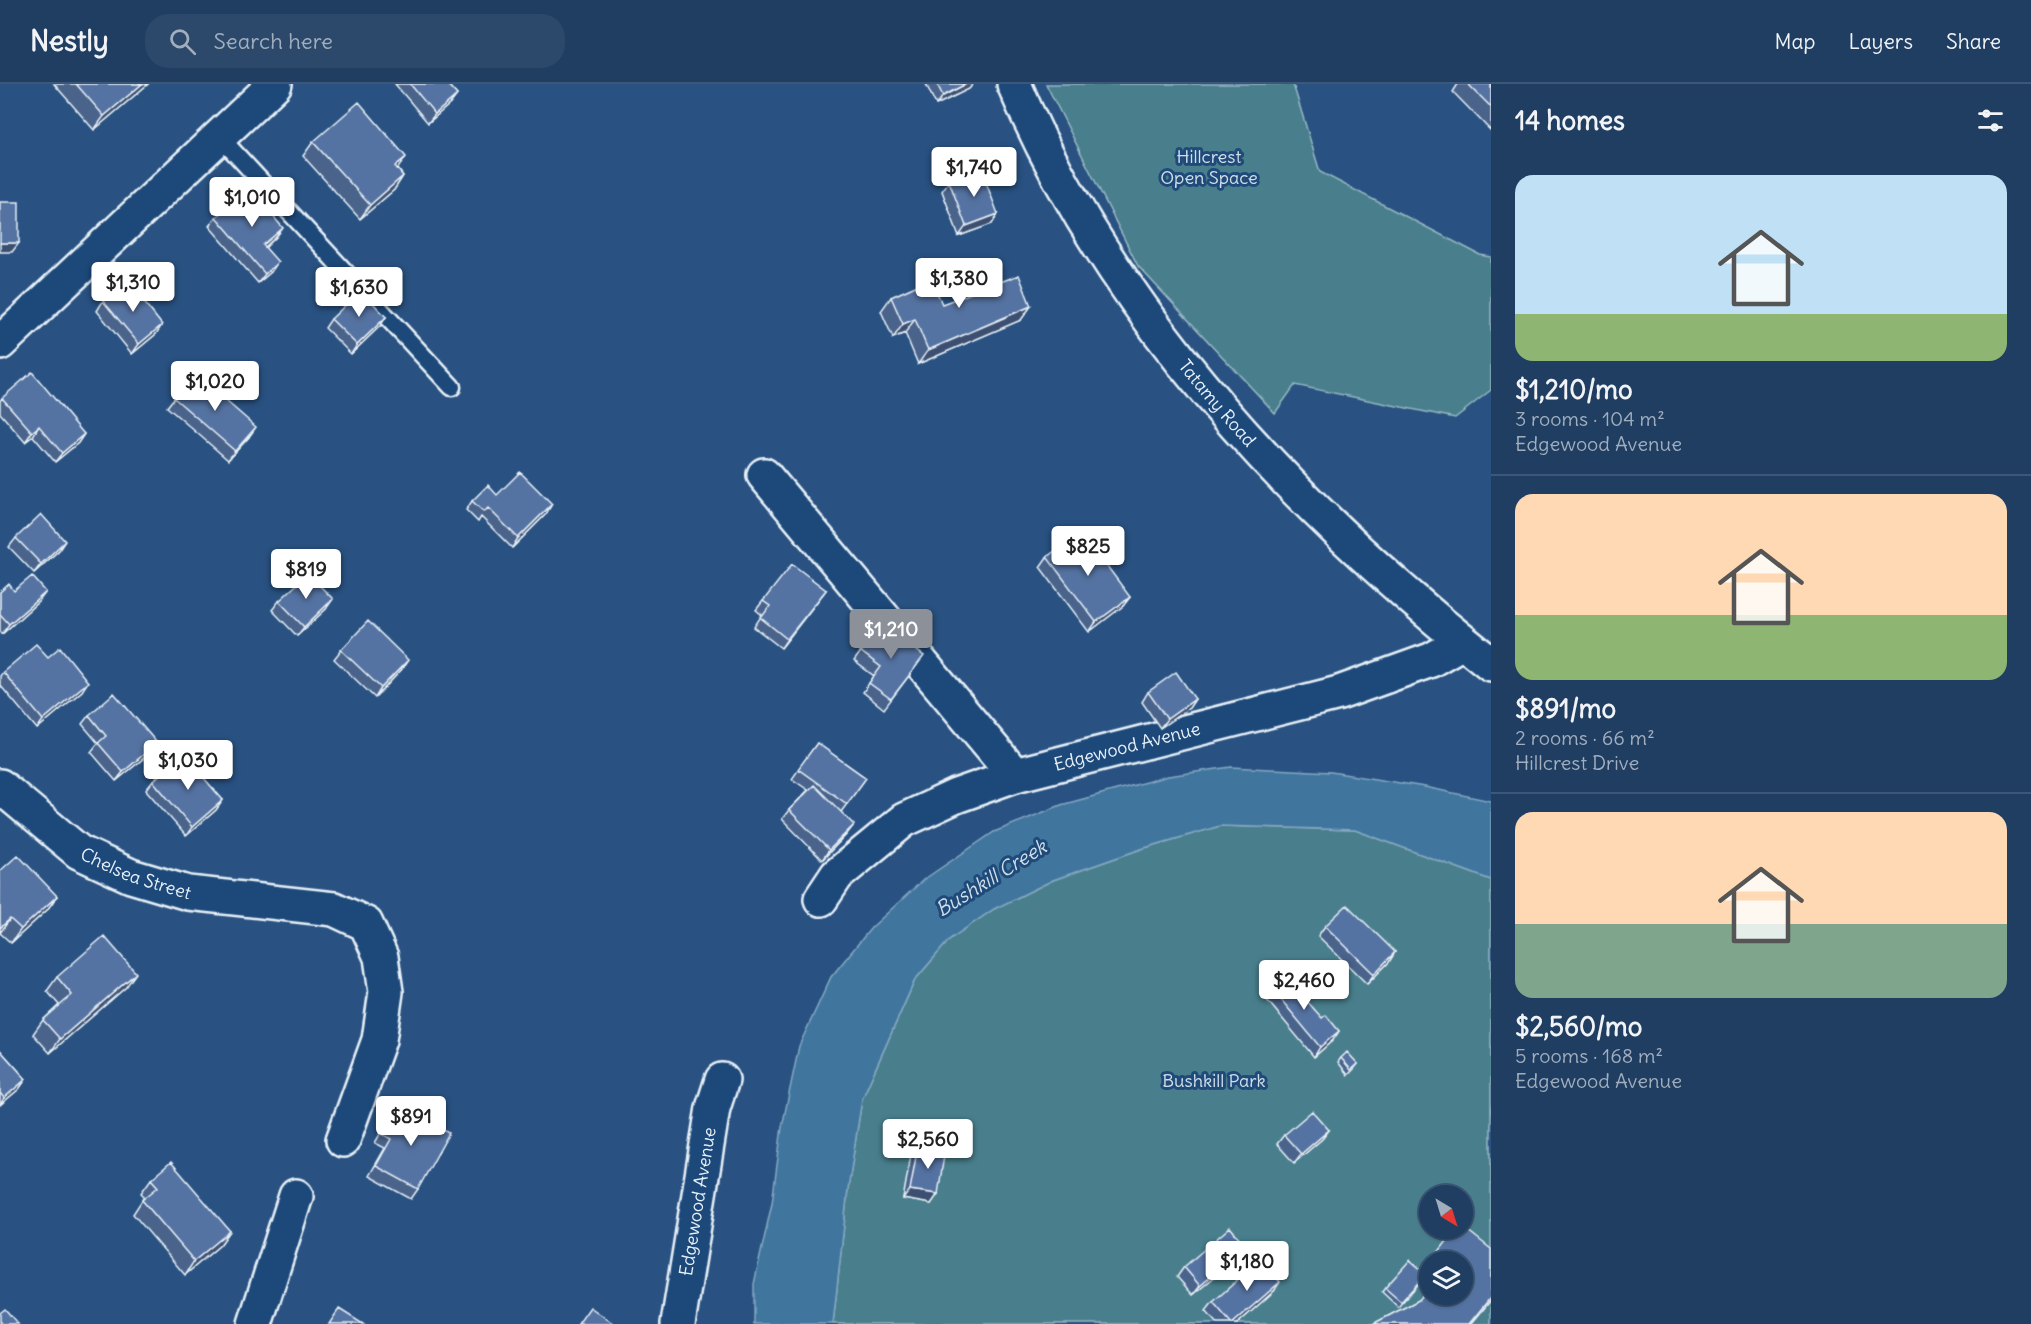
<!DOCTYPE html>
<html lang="en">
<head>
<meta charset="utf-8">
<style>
  :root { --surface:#1f3e62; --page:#2c496b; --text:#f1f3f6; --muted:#a1aebe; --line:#3c5777; --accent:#8c9099 }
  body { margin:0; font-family:Delius,sans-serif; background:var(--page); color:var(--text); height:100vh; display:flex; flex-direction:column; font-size:22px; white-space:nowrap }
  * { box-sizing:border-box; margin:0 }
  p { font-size:20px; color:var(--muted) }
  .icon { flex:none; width:33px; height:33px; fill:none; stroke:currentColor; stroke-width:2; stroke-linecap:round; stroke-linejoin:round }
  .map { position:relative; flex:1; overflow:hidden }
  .side { display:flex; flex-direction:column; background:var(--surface); width:540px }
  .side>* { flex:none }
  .needle { width:39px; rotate:142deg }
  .buttons { position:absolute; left:1419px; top:1101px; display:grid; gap:12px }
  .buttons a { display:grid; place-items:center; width:54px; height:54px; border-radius:50%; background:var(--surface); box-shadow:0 2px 4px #0004,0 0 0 2px var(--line); font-size:30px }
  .price { position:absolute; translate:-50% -51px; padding:0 14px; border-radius:6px; background:#fff; color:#222; font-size:20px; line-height:39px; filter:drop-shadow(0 2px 3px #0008) }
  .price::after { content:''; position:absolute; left:50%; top:36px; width:18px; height:14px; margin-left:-9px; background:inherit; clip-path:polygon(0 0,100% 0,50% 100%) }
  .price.selected { background:var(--accent); color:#fff }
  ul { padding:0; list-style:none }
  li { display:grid; align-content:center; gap:12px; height:318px; padding:0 24px }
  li+li { border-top:2px solid var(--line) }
  li span { display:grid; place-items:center; height:186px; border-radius:18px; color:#555 }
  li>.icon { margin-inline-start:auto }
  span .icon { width:108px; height:108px; fill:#fffc; stroke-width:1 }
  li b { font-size:26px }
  h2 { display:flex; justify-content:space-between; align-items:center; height:72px; padding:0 24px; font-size:26px }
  header { display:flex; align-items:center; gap:36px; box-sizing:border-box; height:84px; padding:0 30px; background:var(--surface); border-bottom:2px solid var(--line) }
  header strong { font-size:28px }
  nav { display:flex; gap:33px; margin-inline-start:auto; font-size:21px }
  .search { width:420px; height:54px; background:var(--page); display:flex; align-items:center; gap:15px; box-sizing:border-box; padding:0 21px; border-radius:24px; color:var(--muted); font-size:22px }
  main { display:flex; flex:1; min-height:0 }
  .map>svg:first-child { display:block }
</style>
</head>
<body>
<header>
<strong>Nestly</strong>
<div class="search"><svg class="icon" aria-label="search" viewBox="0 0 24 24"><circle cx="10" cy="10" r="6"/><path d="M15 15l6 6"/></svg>Search here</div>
<nav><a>Map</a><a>Layers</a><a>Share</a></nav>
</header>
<main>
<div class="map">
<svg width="1491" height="1240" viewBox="0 0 1491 1240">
  <rect width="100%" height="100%" fill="#295282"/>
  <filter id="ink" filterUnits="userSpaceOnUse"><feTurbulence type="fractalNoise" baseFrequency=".0167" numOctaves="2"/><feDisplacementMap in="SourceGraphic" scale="12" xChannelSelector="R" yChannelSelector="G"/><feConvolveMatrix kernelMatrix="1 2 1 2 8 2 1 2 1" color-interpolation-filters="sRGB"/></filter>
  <g filter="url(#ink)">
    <path fill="#4a7f8d" stroke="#99b8c2" stroke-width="1.5" fill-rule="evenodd" d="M 1046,0 L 1293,0 L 1320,88 L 1480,171 L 1491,173 L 1491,306 L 1455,334 L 1295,301 L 1275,329 L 1138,182 Z
      M 1220,742 L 1355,746 L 1491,796 L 1491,1240 L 833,1240 L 848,1105 L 862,1015 L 915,896 L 950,855 L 994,825 L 1053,796 L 1141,765 ZM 1430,1112 L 1462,1112 L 1462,1144 L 1430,1144 ZM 1430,1178 L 1462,1178 L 1462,1210 L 1430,1210 Z"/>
    <path fill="#41769e" stroke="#84a7c2" stroke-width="1.5" d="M 1231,683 L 1331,688 L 1425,703 L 1491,717 L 1491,796 L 1355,746 L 1220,742 L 1141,765 L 1053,796 L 994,825 L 950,855 L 915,896 L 862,1015 L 848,1105 L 833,1240 L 754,1240 L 754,1200 L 772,1119 L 782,1043 L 799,962 L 831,893 L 871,844 L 923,796 L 994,748 L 1061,721 L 1168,692 Z"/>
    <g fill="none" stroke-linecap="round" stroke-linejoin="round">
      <defs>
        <path id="service" d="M 219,52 L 452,303"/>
        <g id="minor">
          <path d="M 764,391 L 1015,691"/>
          <path id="s1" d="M 0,702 L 79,768 L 131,792 L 188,809 L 334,825 L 366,840 L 381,873 L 386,908 L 379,956 L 343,1056"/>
          <path id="s2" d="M 821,815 L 837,791 L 904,736 L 956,712 L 1015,691 L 1339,609 L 1431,576 L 1452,564 L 1456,553"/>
          <path d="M 255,1240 L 296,1112"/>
          <path id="s3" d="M 678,1240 L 713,1024 L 722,996"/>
        </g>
        <g id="secondary">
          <path id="s4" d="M 1014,0 C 1113,233 1294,424 1491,580"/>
          <path d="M 0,259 L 275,0"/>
        </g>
      </defs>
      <use href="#service" stroke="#e8f1f8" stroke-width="21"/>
      <use href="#minor" stroke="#e8f1f8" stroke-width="38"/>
      <use href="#secondary" stroke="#e8f1f8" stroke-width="38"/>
      <use href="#service" stroke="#1f4a7a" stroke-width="16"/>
      <use href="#minor" stroke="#1f4a7a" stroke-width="33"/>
      <use href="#secondary" stroke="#1f4a7a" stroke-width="33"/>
    </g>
    <path fill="#49638b" stroke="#e8f1f8" stroke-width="1.5" d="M 54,0 L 148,0 L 94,46 Z
      M 395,0 L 447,0 L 457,11 L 450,20 L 428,39 Z
      M 926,0 L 973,0 L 969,5 L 936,21 Z
      M 1458,0 L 1491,0 L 1491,47 L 1453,8 Z
      M 313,58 L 398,85 L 403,92 L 394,106 L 360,135 L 303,72 Z
      M 949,97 L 998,130 L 992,140 L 959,152 L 942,107 Z
      M 216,133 L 276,153 L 265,164 L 271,188 L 258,199 L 209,142 Z
      M 891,213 L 942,220 L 1031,222 L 1021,236 L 918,280 L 905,249 L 893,254 L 881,227 Z
      M 103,217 L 156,250 L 132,270 L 97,227 Z
      M 386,233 L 380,242 L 351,270 L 325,244 L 331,235 Z
      M 2,314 L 84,350 L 78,359 L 55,378 L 33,352 L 25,358 L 0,329 L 0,317 Z
      M 174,314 L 249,353 L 228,376 L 167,323 Z
      M 497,411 L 546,430 L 512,464 L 481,433 L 478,438 L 466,426 L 472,417 Z
      M 16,454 L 59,466 L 34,489 L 9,463 Z
      M 1047,473 L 1130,513 L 1123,522 L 1089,548 L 1040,483 Z
      M 826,506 L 781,564 L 754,543 L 762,531 L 756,526 L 763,517 Z
      M 14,507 L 39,517 L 2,550 L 0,547 L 0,508 Z
      M 279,517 L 326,525 L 297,552 L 272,526 Z
      M 881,540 L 917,581 L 884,625 L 863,608 L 874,592 L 854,577 Z
      M 341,566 L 402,585 L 375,614 L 334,575 Z
      M 3,588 L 82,607 L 37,645 L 0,601 L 0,592 Z
      M 1148,608 L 1195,615 L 1189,624 L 1160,644 L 1142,618 Z
      M 89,631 L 150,669 L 116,697 L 91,668 L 98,659 L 82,640 Z
      M 817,659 L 866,694 L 841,728 L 847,750 L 822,776 L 782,735 L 789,726 L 808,706 L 792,695 Z
      M 153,697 L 223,716 L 216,726 L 186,752 L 146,706 Z
      M 0,787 L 57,812 L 47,826 L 11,859 L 0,849 Z
      M 1325,842 L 1395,868 L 1389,878 L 1367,900 L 1318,852 Z
      M 57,893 L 126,903 L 50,969 L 33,950 L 43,936 L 59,921 L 47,907 Z
      M 1269,901 L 1322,934 L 1339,947 L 1333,956 L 1314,973 L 1262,910 Z
      M 0,966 L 26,995 L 19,1005 L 0,1021 Z
      M 1341,974 L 1358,980 L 1354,985 L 1348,991 L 1338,978 Z
      M 398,1022 L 418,1105 L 411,1115 L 369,1092 L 385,1064 L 375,1059 L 391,1031 Z
      M 1329,1046 L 1322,1055 L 1294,1079 L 1277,1060 L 1284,1051 Z
      M 918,1061 L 938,1110 L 931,1120 L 903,1115 L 911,1070 Z
      M 151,1095 L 230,1147 L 220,1161 L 185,1191 L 133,1130 L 142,1116 L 146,1114 L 141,1109 Z
      M 1246,1162 L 1240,1171 L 1193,1211 L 1177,1193 L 1184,1183 Z
      M 1491,1165 L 1491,1216 L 1471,1240 L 1373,1240 L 1419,1216 L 1462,1178 L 1432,1178 L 1437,1170 Z
      M 1430,1181 L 1430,1192 L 1425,1188 Z
      M 1423,1195 L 1398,1223 L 1382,1208 L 1385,1204 Z
      M 1274,1207 L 1237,1240 L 1217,1240 L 1206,1227 L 1213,1218 Z"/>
    <path fill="#3c5071" stroke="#e8f1f8" stroke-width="1.5" d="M 142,0 L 148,0 L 94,46 L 104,32 Z
      M 966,0 L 973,0 L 969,5 L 936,21 L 943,12 Z
      M 457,11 L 450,20 L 428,39 L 435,30 Z
      M 406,73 L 396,87 L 395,82 Z
      M 403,92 L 394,106 L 360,135 L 370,121 Z
      M 998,130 L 992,140 L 959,152 L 966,142 Z
      M 283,144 L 276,153 L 256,171 L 263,161 Z
      M 0,159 L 19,159 L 12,168 L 0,168 Z
      M 278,178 L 271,188 L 258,199 L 265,190 Z
      M 1031,222 L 1021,236 L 918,280 L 928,266 Z
      M 386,233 L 380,242 L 351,270 L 357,261 Z
      M 915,235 L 905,249 L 893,254 L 903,240 Z
      M 162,241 L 156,250 L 132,270 L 139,260 Z
      M 39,342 L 33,352 L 25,358 L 32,348 Z
      M 256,343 L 249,353 L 228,376 L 235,367 Z
      M 84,350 L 78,359 L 55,378 L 62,369 Z
      M 552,420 L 546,430 L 512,464 L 518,454 Z
      M 65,457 L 59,466 L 34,489 L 41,480 Z
      M 826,506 L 819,515 L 781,564 L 787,555 Z
      M 46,508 L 39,517 L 2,550 L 9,540 Z
      M 1130,513 L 1123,522 L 1089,548 L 1096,538 Z
      M 333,515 L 326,525 L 297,552 L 304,543 Z
      M 408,576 L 402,585 L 375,614 L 381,604 Z
      M 88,598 L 82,607 L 37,645 L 43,636 Z
      M 1195,615 L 1189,624 L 1160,644 L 1167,635 Z
      M 157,659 L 150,669 L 116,697 L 123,688 Z
      M 223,716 L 216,726 L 186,752 L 192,743 Z
      M 854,741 L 847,750 L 822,776 L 829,766 Z
      M 57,812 L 47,826 L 11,859 L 21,845 Z
      M 10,835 L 0,849 L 0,844 Z
      M 1395,868 L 1389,878 L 1367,900 L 1374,890 Z
      M 136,889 L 126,903 L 50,969 L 60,955 Z
      M 1339,947 L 1333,956 L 1314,973 L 1320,963 Z
      M 26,995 L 19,1005 L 0,1021 L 4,1014 Z
      M 1329,1046 L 1322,1055 L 1294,1079 L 1301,1070 Z
      M 910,1106 L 938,1110 L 931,1120 L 903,1115 Z
      M 230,1147 L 220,1161 L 185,1191 L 194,1177 Z
      M 1246,1162 L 1240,1171 L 1193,1211 L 1200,1202 Z
      M 1280,1198 L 1274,1207 L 1237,1240 L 1232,1240 Z
      M 1491,1213 L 1491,1216 L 1471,1240 L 1469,1240 Z"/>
    <path fill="#5573a2" stroke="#e8f1f8" stroke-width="1.5" d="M 76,0 L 142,0 L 104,32 Z
      M 410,0 L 447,0 L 457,11 L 435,30 Z
      M 937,0 L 966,0 L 943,12 Z
      M 1468,0 L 1491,0 L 1491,23 Z
      M 359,18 L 406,73 L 395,82 L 403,92 L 370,121 L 313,58 Z
      M 981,85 L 998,130 L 966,142 L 949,97 Z
      M 249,104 L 283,144 L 263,161 L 278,178 L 265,190 L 216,133 Z
      M 0,118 L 19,118 L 19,159 L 0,159 Z
      M 1019,191 L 1031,222 L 928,266 L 915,235 L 903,240 L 891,213 L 931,195 L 942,220 Z
      M 128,198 L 162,241 L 139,260 L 103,217 Z
      M 361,206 L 386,233 L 357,261 L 331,235 Z
      M 32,288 L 84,350 L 62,369 L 39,342 L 32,348 L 2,314 Z
      M 195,290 L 256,343 L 235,367 L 174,314 Z
      M 520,388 L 552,420 L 518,454 L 488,424 L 484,428 L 472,417 L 488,401 L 497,411 Z
      M 41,430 L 65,457 L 41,480 L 16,454 Z
      M 1081,447 L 1130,513 L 1096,538 L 1047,473 Z
      M 792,480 L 826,506 L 787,555 L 761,534 L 770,522 L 763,517 Z
      M 308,490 L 333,515 L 304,543 L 279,517 Z
      M 32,492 L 46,508 L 9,540 L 0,530 L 0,508 L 9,500 L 14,507 Z
      M 368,537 L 408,576 L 381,604 L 341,566 Z
      M 881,540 L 924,572 L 891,615 L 869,599 L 881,583 L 860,567 Z
      M 36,560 L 48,573 L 60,563 L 88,598 L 43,636 L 3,588 Z
      M 1176,588 L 1195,615 L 1167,635 L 1148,608 Z
      M 114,609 L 157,659 L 123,688 L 98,659 L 106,652 L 89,631 Z
      M 817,659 L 866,694 L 847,720 L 798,685 Z
      M 183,670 L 223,716 L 192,743 L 153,697 Z
      M 814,701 L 854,741 L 829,766 L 789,726 Z
      M 18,771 L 57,812 L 21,845 L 10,835 L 0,844 L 0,787 Z
      M 1347,821 L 1395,868 L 1374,890 L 1325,842 Z
      M 104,852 L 136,889 L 60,955 L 43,936 L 72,911 L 57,893 Z
      M 1282,889 L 1322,934 L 1326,931 L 1339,947 L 1320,963 L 1269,901 Z
      M 0,966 L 26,995 L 4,1014 L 0,1009 Z
      M 1347,968 L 1358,980 L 1351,986 L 1341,974 Z
      M 398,1022 L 449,1049 L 418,1105 L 376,1082 L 391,1055 L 382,1050 Z
      M 1312,1027 L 1329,1046 L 1301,1070 L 1284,1051 Z
      M 918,1061 L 945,1065 L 938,1110 L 910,1106 Z
      M 171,1078 L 230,1147 L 194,1177 L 142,1116 L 158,1103 L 151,1095 Z
      M 1462,1142 L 1491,1165 L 1491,1213 L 1469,1240 L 1373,1240 L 1419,1216 L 1430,1202 L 1430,1210 L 1462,1210 L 1462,1178 L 1447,1178 L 1437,1170 L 1457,1144 L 1462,1144 Z
      M 1230,1143 L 1246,1162 L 1200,1202 L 1184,1183 Z
      M 1261,1175 L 1280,1198 L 1232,1240 L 1213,1218 Z
      M 1410,1176 L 1426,1190 L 1401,1218 L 1385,1204 Z
      M 590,1223 L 614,1240 L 578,1240 Z
      M 5,1225 L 18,1240 L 0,1240 L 0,1229 Z
      M 339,1225 L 363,1240 L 329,1240 Z"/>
  </g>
  <g text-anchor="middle" stroke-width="6" stroke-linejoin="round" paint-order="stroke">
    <g font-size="18" fill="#d0e0e8" stroke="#1f4a7a">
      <text x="1209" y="79">Hillcrest<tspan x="1209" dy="21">Open Space</tspan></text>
      <text x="1214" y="1003">Bushkill Park</text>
    </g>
    <g font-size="18" fill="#e8f1f8" stroke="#1f4a7a">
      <text dy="6" stroke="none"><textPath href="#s4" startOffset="380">Tatamy Road</textPath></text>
      <text dy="6" stroke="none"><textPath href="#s2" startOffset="351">Edgewood Avenue</textPath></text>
      <text dy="6" stroke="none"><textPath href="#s1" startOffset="164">Chelsea Street</textPath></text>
      <text dy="6" stroke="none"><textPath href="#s3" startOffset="124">Edgewood Avenue</textPath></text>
    </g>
    <g font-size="20" font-style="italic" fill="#cfdfea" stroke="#1f4a7a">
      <text transform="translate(991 794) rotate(-32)" y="7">Bushkill Creek</text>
    </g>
  </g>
</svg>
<div class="buttons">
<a><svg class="needle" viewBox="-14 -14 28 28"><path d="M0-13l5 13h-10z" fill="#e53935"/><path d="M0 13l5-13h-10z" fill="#a1aebe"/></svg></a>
<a><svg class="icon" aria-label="layers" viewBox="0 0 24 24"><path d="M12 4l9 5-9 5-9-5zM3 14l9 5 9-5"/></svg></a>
</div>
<b class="price" style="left:974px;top:114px">$1,740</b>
<b class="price" style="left:252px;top:144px">$1,010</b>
<b class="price" style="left:959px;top:225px">$1,380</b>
<b class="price" style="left:133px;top:229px">$1,310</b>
<b class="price" style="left:359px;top:234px">$1,630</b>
<b class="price" style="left:215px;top:328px">$1,020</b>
<b class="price" style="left:1088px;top:493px">$825</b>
<b class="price" style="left:306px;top:516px">$819</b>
<b class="price selected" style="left:891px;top:576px">$1,210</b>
<b class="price" style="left:188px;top:707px">$1,030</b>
<b class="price" style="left:1304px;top:927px">$2,460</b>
<b class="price" style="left:411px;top:1063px">$891</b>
<b class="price" style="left:928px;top:1086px">$2,560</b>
<b class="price" style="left:1247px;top:1208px">$1,180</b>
</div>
<section class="side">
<h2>14 homes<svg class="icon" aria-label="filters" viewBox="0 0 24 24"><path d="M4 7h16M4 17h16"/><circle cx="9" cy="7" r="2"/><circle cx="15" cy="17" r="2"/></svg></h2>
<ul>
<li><span style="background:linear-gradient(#bfe0f5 75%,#8fb573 0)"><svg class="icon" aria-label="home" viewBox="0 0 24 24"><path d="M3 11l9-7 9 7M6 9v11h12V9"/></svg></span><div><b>$1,210/mo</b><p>3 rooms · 104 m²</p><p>Edgewood Avenue</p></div></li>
<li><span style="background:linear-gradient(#ffd9b3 65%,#8fb573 0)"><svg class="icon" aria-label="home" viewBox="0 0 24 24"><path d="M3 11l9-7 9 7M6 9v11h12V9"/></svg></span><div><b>$891/mo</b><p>2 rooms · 66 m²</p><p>Hillcrest Drive</p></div></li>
<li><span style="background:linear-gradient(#ffd9b3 60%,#7fa58c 0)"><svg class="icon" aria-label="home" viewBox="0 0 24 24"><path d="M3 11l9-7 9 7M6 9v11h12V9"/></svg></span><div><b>$2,560/mo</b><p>5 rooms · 168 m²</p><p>Edgewood Avenue</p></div></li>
</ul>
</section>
</main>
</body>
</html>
